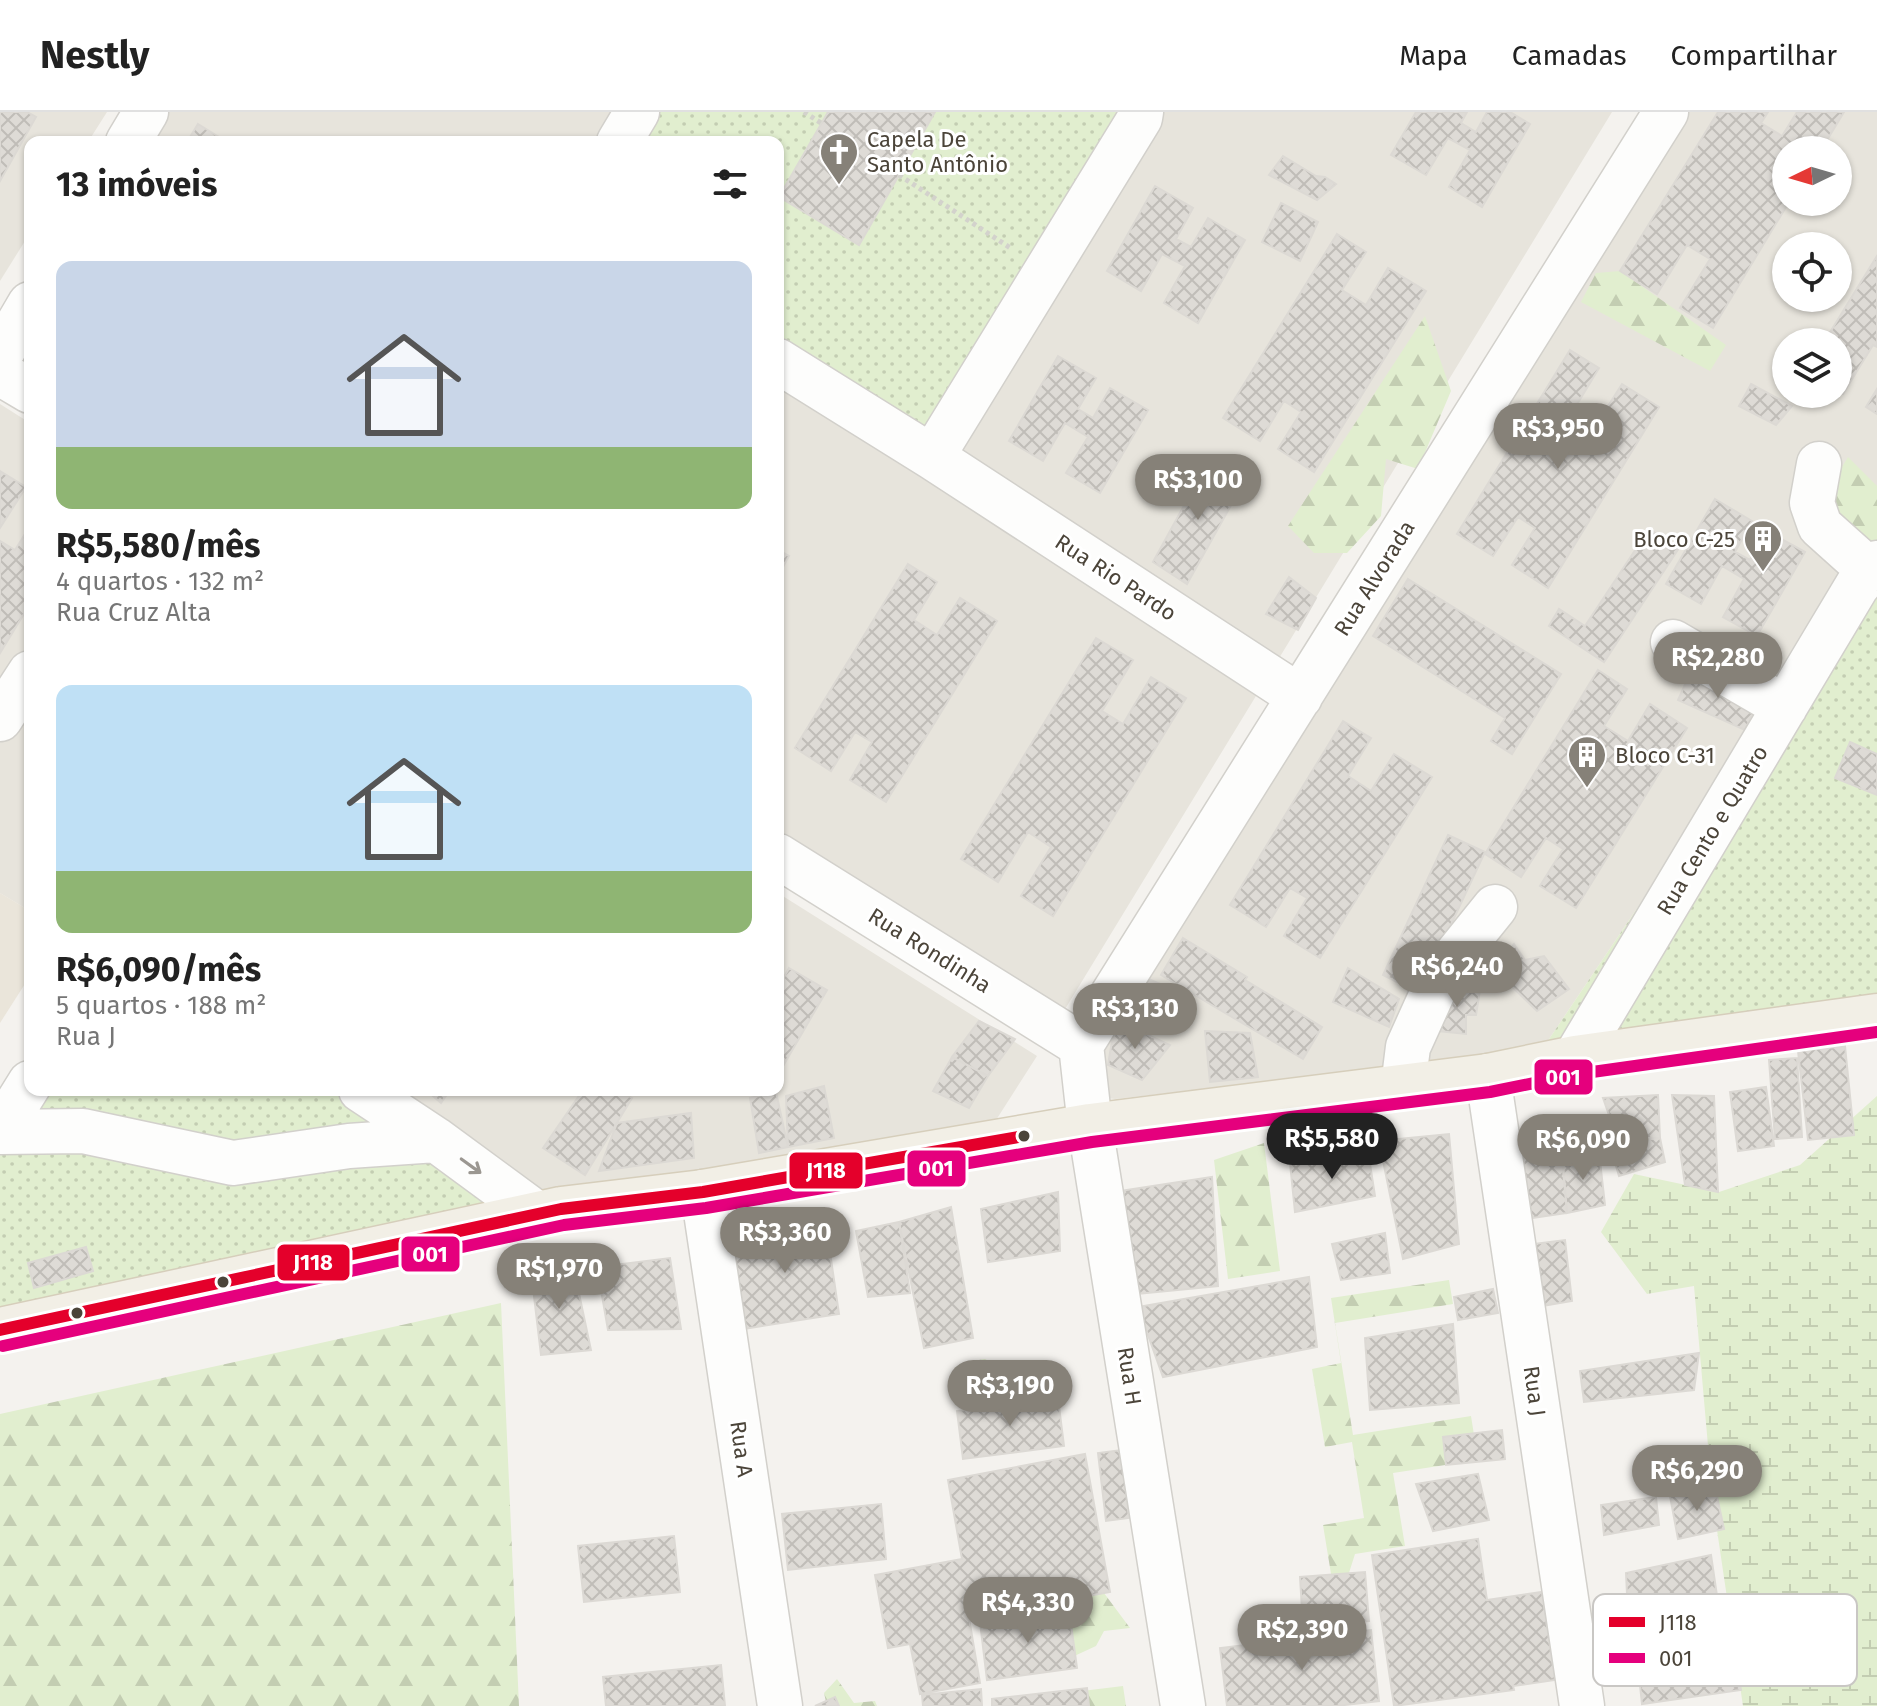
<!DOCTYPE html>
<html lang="pt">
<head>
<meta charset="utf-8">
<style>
  :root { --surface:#fff; --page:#f6f6f6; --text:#222; --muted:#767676; --line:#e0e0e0; --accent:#868178 }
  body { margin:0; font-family:"Fira Sans",sans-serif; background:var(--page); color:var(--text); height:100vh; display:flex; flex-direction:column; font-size:30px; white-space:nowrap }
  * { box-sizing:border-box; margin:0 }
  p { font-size:26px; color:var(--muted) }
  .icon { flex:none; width:44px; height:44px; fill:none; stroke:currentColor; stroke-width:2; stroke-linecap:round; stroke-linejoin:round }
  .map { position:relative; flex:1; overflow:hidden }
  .drawer { position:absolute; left:24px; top:24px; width:760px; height:960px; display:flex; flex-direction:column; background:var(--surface); border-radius:16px; box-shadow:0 2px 6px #0004 }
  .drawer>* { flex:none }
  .needle { width:52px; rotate:265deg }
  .fabs { position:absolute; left:1772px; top:24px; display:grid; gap:16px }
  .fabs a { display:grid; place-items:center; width:80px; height:80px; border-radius:50%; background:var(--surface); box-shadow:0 2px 6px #0004; font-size:40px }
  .price { position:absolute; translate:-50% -68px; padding:0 18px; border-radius:28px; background:var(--accent); color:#fff; font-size:26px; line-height:52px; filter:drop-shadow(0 2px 4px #0008) }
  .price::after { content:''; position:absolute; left:50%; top:48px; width:24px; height:18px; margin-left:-12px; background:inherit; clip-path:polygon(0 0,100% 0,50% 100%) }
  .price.selected { background:#222; color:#fff }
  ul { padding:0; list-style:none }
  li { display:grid; align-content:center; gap:16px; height:424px; padding:0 32px }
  li span { display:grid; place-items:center; height:248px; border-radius:16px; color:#555 }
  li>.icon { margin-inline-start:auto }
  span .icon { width:144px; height:144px; fill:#fffc; stroke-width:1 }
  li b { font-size:34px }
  h2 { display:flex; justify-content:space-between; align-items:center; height:96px; padding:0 32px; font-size:34px }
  header { display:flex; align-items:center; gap:48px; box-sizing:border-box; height:112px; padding:0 40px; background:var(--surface); border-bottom:2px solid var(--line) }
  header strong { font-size:38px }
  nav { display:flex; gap:44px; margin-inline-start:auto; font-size:28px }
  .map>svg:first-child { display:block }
</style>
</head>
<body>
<header>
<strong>Nestly</strong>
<nav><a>Mapa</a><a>Camadas</a><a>Compartilhar</a></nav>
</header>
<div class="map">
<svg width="1877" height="1594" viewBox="0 0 1877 1594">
  <defs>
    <pattern id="grass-dots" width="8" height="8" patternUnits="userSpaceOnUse" patternTransform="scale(2)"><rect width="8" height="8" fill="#e1eecf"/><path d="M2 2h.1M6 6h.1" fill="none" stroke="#c3cdb2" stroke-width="1.8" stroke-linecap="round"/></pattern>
    <pattern id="forest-firs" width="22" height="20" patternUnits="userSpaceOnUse" patternTransform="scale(2)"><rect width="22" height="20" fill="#e1eecf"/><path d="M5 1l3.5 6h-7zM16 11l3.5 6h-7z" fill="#c3cdb2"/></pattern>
    <pattern id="wetland-marsh" width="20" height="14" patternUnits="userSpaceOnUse" patternTransform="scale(2)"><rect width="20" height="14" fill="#e1eecf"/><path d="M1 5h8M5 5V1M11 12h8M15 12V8" fill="none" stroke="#c3cdb2"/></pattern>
    <pattern id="building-cross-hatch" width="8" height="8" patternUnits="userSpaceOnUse" patternTransform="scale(2)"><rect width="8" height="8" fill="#dedbd6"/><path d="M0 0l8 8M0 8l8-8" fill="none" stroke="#c0bdb8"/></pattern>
  </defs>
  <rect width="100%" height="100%" fill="#f4f2ee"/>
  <path fill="#e7e4dc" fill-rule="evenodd" d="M 0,0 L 107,0 L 88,30 L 30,30 L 30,121 L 0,169 Z
    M 167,0 L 1612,0 L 1059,907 L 778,733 L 778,30 L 149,30 Z
    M 1685,0 L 1877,0 L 1877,440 L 1541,939 L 1115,987 L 1107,986 L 1092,956 ZM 1786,38 L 1838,38 L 1838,90 L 1786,90 ZM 1786,134 L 1838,134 L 1838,186 L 1786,186 ZM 1786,230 L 1838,230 L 1838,282 L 1786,282 Z
    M 0,292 L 30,311 L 30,799 L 0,781 Z
    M 778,781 L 1037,944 L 989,1019 L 540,1082 L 381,978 L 778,978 Z"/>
  <path fill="#eae5da" d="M 0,781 L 30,799 L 30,864 L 0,911 Z"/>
  <path fill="url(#grass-dots)" d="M 637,0 L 1141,0 L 932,345 L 778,249 L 778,30 L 619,30 Z
    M 1877,440 L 1877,892 L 1541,939 Z
    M 40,978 L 339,978 L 507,1090 L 0,1202 L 0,1044 Z"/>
  <path fill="url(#forest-firs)" d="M 1620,159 L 1726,233 L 1710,259 L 1581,190 L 1596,161 Z
    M 1425,204 L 1451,279 L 1418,357 L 1386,347 L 1381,404 L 1347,441 L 1314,441 L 1288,414 Z
    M 1848,345 L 1877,374 L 1877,434 L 1869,442 L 1833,400 L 1839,360 Z
    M 1264,1031 L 1280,1159 L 1228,1167 L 1214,1048 Z
    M 1449,1168 L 1453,1192 L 1335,1211 L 1353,1323 L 1471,1304 L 1478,1348 L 1393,1361 L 1405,1434 L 1355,1442 L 1348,1464 L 1333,1474 L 1323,1413 L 1364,1406 L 1352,1330 L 1325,1335 L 1312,1257 L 1341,1251 L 1331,1186 Z
    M 501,1191 L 519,1594 L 0,1594 L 0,1302 Z
    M 985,1247 L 1001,1256 L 1003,1267 L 994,1289 L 965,1292 C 944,1270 960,1250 985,1247 Z
    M 1101,1477 L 1130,1516 L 1104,1519 L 1096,1534 L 1070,1546 L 1056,1513 L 1065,1480 Z
    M 837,1567 L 854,1591 L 875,1589 L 877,1594 L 827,1594 L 824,1581 Z
    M 1123,1574 L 1126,1594 L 1084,1594 L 1082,1579 Z"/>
  <path fill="url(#wetland-marsh)" d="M 1877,984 L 1877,1594 L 1743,1594 L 1713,1391 L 1694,1174 L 1647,1182 L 1601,1120 L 1634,1062 L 1719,1080 L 1800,1053 Z"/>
  <path fill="url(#building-cross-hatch)" stroke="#dcd9d4" stroke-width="2" d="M 0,0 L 27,0 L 36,5 L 0,69 Z
    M 828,0 L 935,0 L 859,133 L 779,85 Z
    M 1416,0 L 1467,0 L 1461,11 L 1476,20 L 1487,0 L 1510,0 L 1530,12 L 1482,95 L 1449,75 L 1470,38 L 1448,26 L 1426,63 L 1391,43 Z
    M 1718,0 L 1768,0 L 1761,11 L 1782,24 L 1797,0 L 1844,0 L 1821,38 L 1786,38 L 1786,90 L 1789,90 L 1713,216 L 1680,196 L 1710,147 L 1687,133 L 1657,182 L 1620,159 Z
    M 198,12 L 227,30 L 187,30 Z
    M 1283,44 L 1316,64 L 1325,65 L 1336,72 L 1317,88 L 1269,63 Z
    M 1155,74 L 1193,96 L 1176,127 L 1191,135 L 1208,106 L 1245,128 L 1198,211 L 1164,191 L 1185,154 L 1162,142 L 1141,179 L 1107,159 Z
    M 1281,91 L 1318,110 L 1300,149 L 1262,130 Z
    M 1337,122 L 1366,140 L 1342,178 L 1366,193 L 1388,156 L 1426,179 L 1314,360 L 1278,337 L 1301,300 L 1284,289 L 1260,329 L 1223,306 Z
    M 1877,144 L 1877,235 L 1873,233 L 1843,282 L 1838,279 L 1838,230 L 1824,230 Z
    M 1570,238 L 1599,256 L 1576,294 L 1599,308 L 1622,272 L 1659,295 L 1548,476 L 1512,453 L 1535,416 L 1518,405 L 1493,444 L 1457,422 Z
    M 1058,244 L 1096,266 L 1078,297 L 1093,306 L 1110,276 L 1148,298 L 1100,381 L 1066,361 L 1088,325 L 1065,311 L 1043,349 L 1009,329 Z
    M 1751,272 L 1792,294 L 1776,313 L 1739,294 Z
    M 1877,277 L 1877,302 L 1866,295 Z
    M 1209,348 L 1244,370 L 1187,472 L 1153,450 Z
    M 0,359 L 26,375 L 0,416 Z
    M 1715,387 L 1752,409 L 1735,440 L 1750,448 L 1767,419 L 1805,440 L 1757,524 L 1723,505 L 1744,467 L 1722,454 L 1701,492 L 1666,472 Z
    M 30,414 L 30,492 L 0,541 L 0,429 L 15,438 Z
    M 1649,417 L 1679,436 L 1604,550 L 1549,514 L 1559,497 L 1585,514 Z
    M 778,438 L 789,444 L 778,464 Z
    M 908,452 L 937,470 L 914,508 L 937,523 L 960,486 L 997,509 L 886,690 L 850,668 L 872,630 L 855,620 L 831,659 L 795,636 Z
    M 1289,465 L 1316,486 L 1298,518 L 1266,502 Z
    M 1408,467 L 1561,562 L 1512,642 L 1491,629 L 1505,606 L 1373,524 Z
    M 1096,526 L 1133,548 L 1102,599 L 1123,612 L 1151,565 L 1186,586 L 1053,804 L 1021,784 L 1051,735 L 1028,720 L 998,770 L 961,747 Z
    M 1692,557 L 1759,588 L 1745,618 L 1678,588 Z
    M 1598,558 L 1627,577 L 1604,614 L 1628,629 L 1650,592 L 1687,616 L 1576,796 L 1540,774 L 1563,737 L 1546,726 L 1521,765 L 1485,742 Z
    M 1343,609 L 1371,626 L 1348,664 L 1371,679 L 1394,642 L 1432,665 L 1320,846 L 1284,824 L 1307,786 L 1290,776 L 1266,815 L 1230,793 Z
    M 1850,630 L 1877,642 L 1877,683 L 1835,666 Z
    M 1448,723 L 1485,740 L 1419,881 L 1383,863 Z
    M 1183,826 L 1247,865 L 1245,868 L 1322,915 L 1303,947 L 1161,863 Z
    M 1514,832 L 1525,848 L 1544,844 L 1569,877 L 1537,899 L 1495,858 Z
    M 789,856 L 827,878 L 779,961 L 778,876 Z
    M 1348,856 L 1399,887 L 1389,915 L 1333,890 Z
    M 1144,865 L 1192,886 L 1172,915 L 1127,895 Z
    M 1443,874 L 1480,878 L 1476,903 L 1466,903 L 1466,922 L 1438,919 Z
    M 979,909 L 1015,927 L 988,964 L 952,945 Z
    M 1120,910 L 1170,933 L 1142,968 L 1108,953 L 1112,929 Z
    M 1205,919 L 1250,921 L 1258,965 L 1210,970 Z
    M 1845,934 L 1854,1023 L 1808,1028 L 1798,939 Z
    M 952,945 L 988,964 L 969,996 L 933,979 Z
    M 1797,946 L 1802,1025 L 1775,1027 L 1769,948 Z
    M 824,974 L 834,1026 L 788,1035 L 786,984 Z
    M 1766,975 L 1774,1034 L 1738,1039 L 1730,980 Z
    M 426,978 L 450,978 L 441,991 Z
    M 583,978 L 619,978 L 632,986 L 585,1063 L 543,1036 Z
    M 776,980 L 788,1035 L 759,1041 L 750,986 Z
    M 1658,983 L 1660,1026 L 1617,1026 L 1603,986 Z
    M 1672,983 L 1714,984 L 1718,1080 L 1685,1073 Z
    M 691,1001 L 694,1046 L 599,1059 L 617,1011 Z
    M 1560,1012 L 1567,1101 L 1525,1107 L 1511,1025 Z
    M 1449,1022 L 1459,1132 L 1403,1147 L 1379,1029 Z
    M 1660,1026 L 1665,1050 L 1619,1064 L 1610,1033 Z
    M 1368,1039 L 1375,1084 L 1295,1100 L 1290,1051 Z
    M 1599,1040 L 1605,1093 L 1567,1101 L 1562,1047 Z
    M 1212,1065 L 1218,1174 L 1127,1183 L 1113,1080 Z
    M 1058,1080 L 1060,1139 L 988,1150 L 981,1097 Z
    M 951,1095 L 973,1226 L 924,1236 L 899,1110 Z
    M 825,1106 L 839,1202 L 743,1217 L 730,1126 Z
    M 899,1110 L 910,1181 L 868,1185 L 856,1119 Z
    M 1385,1121 L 1390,1161 L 1341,1168 L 1332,1132 Z
    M 1565,1128 L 1572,1189 L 1542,1194 L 1533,1132 Z
    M 86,1135 L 93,1159 L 34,1176 L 28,1151 Z
    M 670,1146 L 681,1217 L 608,1218 L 597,1155 Z
    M 573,1153 L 591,1238 L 541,1243 L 531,1159 Z
    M 1309,1165 L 1317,1235 L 1163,1265 L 1138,1195 Z
    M 1493,1177 L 1498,1201 L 1458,1208 L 1454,1185 Z
    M 1453,1212 L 1459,1291 L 1370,1298 L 1365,1226 Z
    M 1699,1241 L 1694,1278 L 1584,1290 L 1580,1259 Z
    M 1058,1286 L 1064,1334 L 963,1347 L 957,1299 Z
    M 1502,1318 L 1505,1347 L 1446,1353 L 1443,1325 Z
    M 1121,1338 L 1129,1406 L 1106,1409 L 1098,1341 Z
    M 1085,1342 L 1110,1480 L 969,1506 L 980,1571 L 920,1582 L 910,1532 L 888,1536 L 875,1463 L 962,1447 L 948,1368 Z
    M 1478,1362 L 1489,1408 L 1433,1419 L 1416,1372 Z
    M 1715,1375 L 1724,1417 L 1678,1427 L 1670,1384 Z
    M 1656,1385 L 1659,1413 L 1604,1423 L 1601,1393 Z
    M 881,1392 L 886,1447 L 788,1458 L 782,1402 Z
    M 674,1424 L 680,1480 L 584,1490 L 578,1434 Z
    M 1478,1427 L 1487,1488 L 1542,1480 L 1555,1568 L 1513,1574 L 1514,1578 L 1394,1594 L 1372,1443 Z
    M 1711,1443 L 1721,1511 L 1629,1524 L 1626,1461 Z
    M 1365,1460 L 1369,1509 L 1303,1514 L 1300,1465 Z
    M 1069,1498 L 1077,1556 L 987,1568 L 980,1510 Z
    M 1371,1518 L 1379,1589 L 1336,1594 L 1227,1594 L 1220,1536 Z
    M 1733,1526 L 1741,1578 L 1642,1592 L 1637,1545 Z
    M 721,1553 L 725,1594 L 606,1594 L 603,1565 Z
    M 1087,1576 L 1089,1594 L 992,1594 L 992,1587 Z
    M 981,1577 L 982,1594 L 923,1594 L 922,1583 Z
    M 835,1585 L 839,1594 L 815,1594 Z"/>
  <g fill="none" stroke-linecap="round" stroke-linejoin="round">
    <defs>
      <path id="minor" d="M 128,30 L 146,0
        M 619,30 L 637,0
        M 0,243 L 30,192
        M 778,249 L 932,345 L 1300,585
        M 0,261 L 30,279
        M 932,345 L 1140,6 L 1141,0
        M 1819,352 L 1812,391 L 1820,414 L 1869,458
        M 1673,530 L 1785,595
        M 0,607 L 30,561
        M 778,744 L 1081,933
        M 1081,933 L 1666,0
        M 1081,933 L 1090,1014 L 1183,1594
        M 1575,946 L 1857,474 L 1877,451
        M 1488,964 L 1582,1594
        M 1403,975 L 1408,935 L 1441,862 L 1495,795
        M 361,978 L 435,1027 L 537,1102
        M 0,1019 L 30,971
        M 0,1020 L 83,1019 L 233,1051 L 349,1034 L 436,1028
        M 703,1080 L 780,1594"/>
      <path id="major" d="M 0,1218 L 561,1097 L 703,1080 L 1090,1014 L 1488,964 L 1575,946 L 1877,904"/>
    </defs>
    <use href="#minor" stroke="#d2d0cb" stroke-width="47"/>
    <use href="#major" stroke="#d6cebb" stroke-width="47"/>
    <path stroke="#d3d2cc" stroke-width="5" stroke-dasharray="4 4" stroke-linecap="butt" d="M 804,0 L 821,11
      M 899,63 L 1012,137"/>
    <use href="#minor" stroke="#fdfdfc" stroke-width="44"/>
    <use href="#major" stroke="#f2efe6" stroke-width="44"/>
    <defs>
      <path id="bus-1" d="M 0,1218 L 561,1097 L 703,1080 L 1024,1024"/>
      <path id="bus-2" d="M 3,1234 L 564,1113 L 706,1096 L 1092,1030 L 1490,980 L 1578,962 L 1877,920"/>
    </defs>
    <use href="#bus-1" stroke="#fff" stroke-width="18"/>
    <use href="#bus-2" stroke="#fff" stroke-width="18"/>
    <use href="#bus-1" stroke="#e4002b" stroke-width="12"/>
    <use href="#bus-2" stroke="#e5007d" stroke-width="12"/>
  </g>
  <defs><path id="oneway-shaft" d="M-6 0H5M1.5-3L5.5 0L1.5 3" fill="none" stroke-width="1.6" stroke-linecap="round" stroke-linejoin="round" transform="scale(2)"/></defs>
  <use stroke="#9b9791" href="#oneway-shaft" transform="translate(471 1054) rotate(36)"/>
  <defs>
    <symbol id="church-pin" viewBox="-11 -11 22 30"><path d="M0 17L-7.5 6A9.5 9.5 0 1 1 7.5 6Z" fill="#868178" stroke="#fff"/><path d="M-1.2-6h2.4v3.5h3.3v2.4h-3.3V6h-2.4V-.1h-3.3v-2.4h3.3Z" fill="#fff"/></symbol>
    <symbol id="building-pin" viewBox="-11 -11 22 30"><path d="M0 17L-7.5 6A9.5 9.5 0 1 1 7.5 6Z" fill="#868178" stroke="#fff"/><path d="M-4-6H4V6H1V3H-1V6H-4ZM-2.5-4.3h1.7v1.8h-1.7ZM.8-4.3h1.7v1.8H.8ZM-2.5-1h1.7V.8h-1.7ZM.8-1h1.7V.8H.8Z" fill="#fff"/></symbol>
  </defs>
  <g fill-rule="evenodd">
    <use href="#church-pin" x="817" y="18" width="44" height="60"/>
    <use href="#building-pin" x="1741" y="405" width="44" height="60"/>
    <use href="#building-pin" x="1565" y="621" width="44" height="60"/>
  </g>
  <g fill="#4b4439" stroke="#fff" stroke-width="3">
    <circle cx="1024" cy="1024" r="7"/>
    <circle cx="223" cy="1170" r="7"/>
    <circle cx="77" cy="1201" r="7"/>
  </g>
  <g text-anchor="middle" stroke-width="6" stroke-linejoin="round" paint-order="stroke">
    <g font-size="22" fill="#4b4439" stroke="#fff" text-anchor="start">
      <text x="867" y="35">Capela De<tspan x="867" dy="25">Santo Antônio</tspan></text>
      <text x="1735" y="435" text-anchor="end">Bloco C-25</text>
      <text x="1615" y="651">Bloco C-31</text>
    </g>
    <g font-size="22" fill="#4b4439" stroke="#fff">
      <text transform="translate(1116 465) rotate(33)" y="8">Rua Rio Pardo</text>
      <text transform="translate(1374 466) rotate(-58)" y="8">Rua Alvorada</text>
      <text transform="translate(1712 718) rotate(-59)" y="8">Rua Cento e Quatro</text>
      <text transform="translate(930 838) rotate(32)" y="8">Rua Rondinha</text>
      <text transform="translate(1130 1264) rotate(81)" y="8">Rua H</text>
      <text transform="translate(1535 1279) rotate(82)" y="8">Rua J</text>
      <text transform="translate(742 1337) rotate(82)" y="8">Rua A</text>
    </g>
  </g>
  <rect x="1593" y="1482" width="264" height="92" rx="12" fill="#fff" stroke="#c9c7c4" stroke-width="2"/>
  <rect x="1609" y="1505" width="36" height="10" fill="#e4002b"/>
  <rect x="1609" y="1541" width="36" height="10" fill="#e5007d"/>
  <g font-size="22" fill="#4b4439">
    <text x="1659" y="1518">J118</text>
    <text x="1659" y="1554">001</text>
  </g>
  <g stroke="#fff" stroke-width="3">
    <rect x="1533" y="946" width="61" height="38" rx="8" fill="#e5007d"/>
    <rect x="906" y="1037" width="61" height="39" rx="8" fill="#e5007d"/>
    <rect x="788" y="1039" width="76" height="39" rx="8" fill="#e4002b"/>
    <rect x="400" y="1123" width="61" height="38" rx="8" fill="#e5007d"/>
    <rect x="276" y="1131" width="75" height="39" rx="8" fill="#e4002b"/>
  </g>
  <g font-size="22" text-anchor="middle" font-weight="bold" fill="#fff">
    <text x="1563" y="973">001</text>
    <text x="936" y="1064">001</text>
    <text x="826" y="1066">J118</text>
    <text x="430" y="1150">001</text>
    <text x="313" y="1158">J118</text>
  </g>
</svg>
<div class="fabs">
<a><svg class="needle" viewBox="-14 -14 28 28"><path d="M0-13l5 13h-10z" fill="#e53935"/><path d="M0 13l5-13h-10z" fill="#767676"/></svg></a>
<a><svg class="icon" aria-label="locate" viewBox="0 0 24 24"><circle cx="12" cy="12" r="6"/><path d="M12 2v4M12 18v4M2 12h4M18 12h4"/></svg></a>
<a><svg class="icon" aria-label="layers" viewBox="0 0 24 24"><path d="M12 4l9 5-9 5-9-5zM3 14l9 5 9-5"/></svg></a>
</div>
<b class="price" style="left:1558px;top:359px">R$3,950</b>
<b class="price" style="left:1198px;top:410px">R$3,100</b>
<b class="price" style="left:1718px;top:588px">R$2,280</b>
<b class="price" style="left:1457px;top:897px">R$6,240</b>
<b class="price" style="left:1135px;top:939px">R$3,130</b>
<b class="price selected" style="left:1332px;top:1069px">R$5,580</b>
<b class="price" style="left:1583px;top:1070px">R$6,090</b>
<b class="price" style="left:785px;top:1163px">R$3,360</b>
<b class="price" style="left:559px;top:1199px">R$1,970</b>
<b class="price" style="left:1010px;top:1316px">R$3,190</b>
<b class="price" style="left:1697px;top:1401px">R$6,290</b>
<b class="price" style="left:1028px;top:1533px">R$4,330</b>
<b class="price" style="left:1302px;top:1560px">R$2,390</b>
<section class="drawer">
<h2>13 imóveis<svg class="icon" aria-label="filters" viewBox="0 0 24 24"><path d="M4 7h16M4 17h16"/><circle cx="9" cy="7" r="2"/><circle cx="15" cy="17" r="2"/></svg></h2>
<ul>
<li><span style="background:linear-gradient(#c9d6e8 75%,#8fb573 0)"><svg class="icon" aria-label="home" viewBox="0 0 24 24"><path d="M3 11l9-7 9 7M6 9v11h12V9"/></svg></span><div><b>R$5,580/mês</b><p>4 quartos · 132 m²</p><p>Rua Cruz Alta</p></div></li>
<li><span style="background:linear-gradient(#bfe0f5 75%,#8fb573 0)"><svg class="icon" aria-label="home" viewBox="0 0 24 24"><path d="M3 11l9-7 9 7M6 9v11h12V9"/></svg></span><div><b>R$6,090/mês</b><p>5 quartos · 188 m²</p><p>Rua J</p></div></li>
</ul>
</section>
</div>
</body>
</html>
